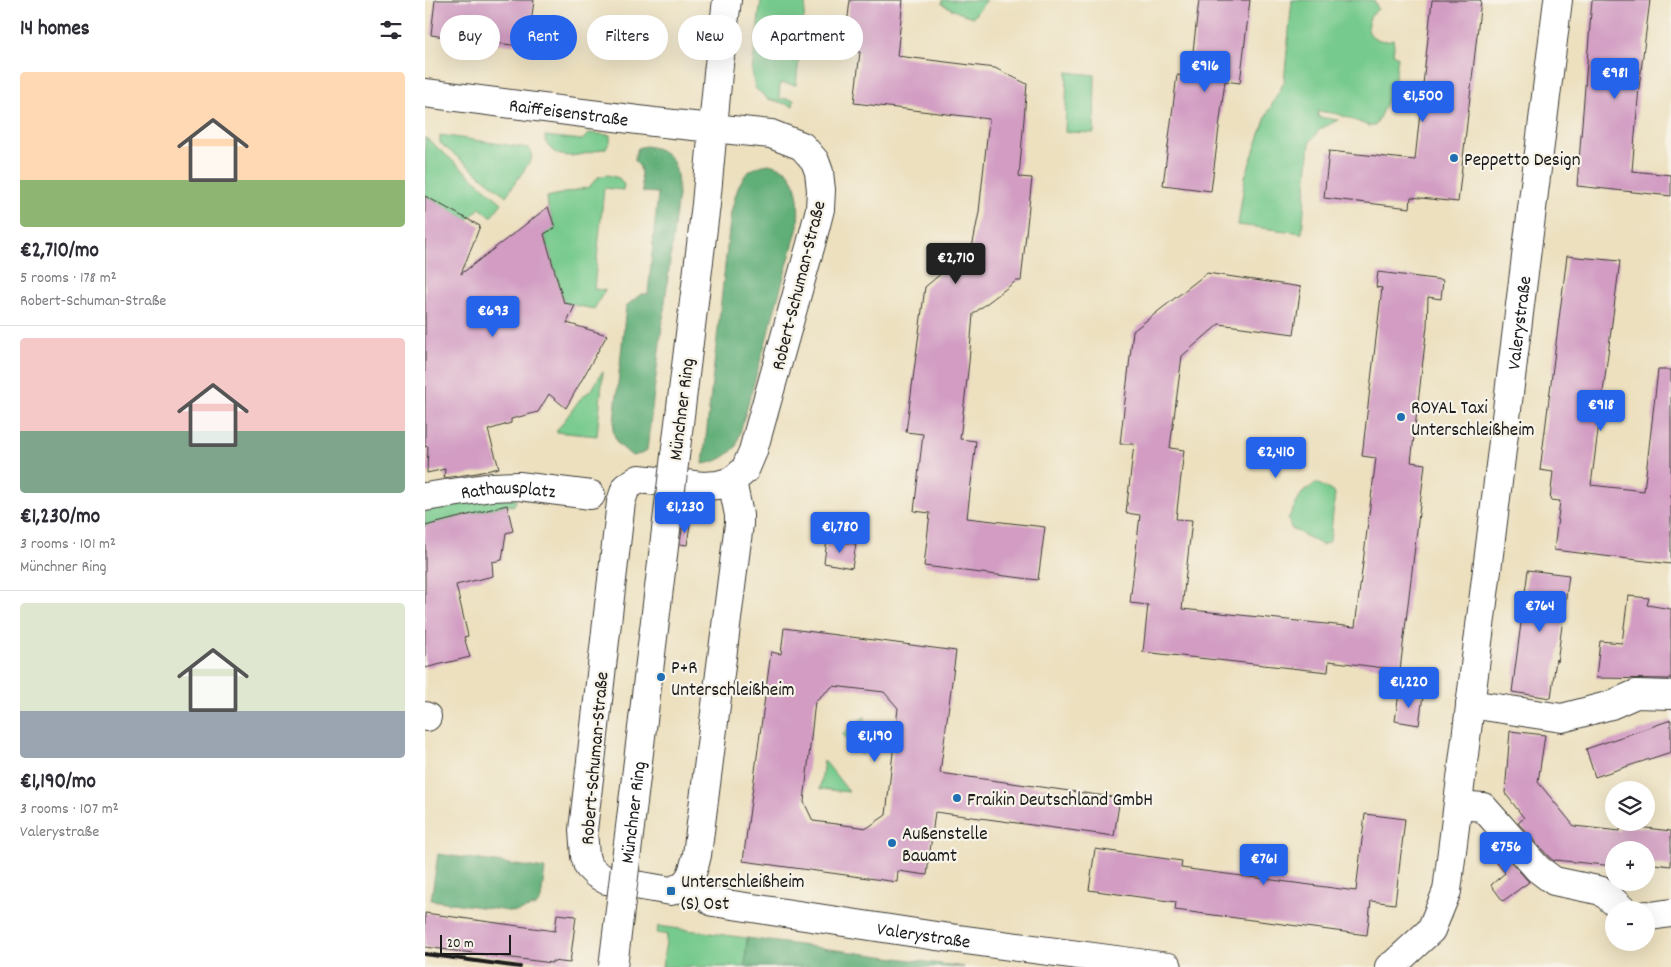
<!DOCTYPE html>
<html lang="en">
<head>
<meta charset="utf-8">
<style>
  :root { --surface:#fff; --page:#f2f2f3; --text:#2b2b33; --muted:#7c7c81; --line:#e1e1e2; --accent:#2563eb }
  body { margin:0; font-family:Dekko,sans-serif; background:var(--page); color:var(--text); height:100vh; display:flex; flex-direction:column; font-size:19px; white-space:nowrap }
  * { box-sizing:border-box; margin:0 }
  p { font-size:16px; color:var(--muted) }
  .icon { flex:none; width:28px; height:28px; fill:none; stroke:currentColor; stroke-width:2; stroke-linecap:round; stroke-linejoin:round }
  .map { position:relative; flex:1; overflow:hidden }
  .panel { display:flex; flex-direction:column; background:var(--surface); width:425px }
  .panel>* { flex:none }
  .top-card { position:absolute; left:15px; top:15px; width:475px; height:45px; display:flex; gap:10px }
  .tools { position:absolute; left:1180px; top:781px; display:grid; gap:10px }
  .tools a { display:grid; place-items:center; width:50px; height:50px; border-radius:50%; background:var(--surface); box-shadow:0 5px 20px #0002; font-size:25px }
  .scale { position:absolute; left:15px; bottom:12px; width:71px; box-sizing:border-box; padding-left:5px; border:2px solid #1c1c1c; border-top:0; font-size:14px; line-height:18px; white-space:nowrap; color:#1c1c1c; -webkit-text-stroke:4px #f7f3e8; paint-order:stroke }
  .price { position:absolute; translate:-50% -42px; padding:0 11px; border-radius:5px; background:var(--accent); color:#fff; font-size:16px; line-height:32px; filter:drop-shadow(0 1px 2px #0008) }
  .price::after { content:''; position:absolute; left:50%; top:30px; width:15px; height:11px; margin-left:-8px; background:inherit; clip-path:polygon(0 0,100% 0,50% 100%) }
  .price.on { background:#222; color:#fff }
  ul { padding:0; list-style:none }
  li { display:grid; align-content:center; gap:10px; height:265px; padding:0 20px }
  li+li { border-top:1px solid var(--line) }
  li span { display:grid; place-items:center; height:155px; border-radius:5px; color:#555 }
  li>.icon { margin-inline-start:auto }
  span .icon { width:90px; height:90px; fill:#fffc; stroke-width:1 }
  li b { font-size:21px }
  h2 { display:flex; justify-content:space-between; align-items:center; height:60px; padding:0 20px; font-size:21px }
  .tag { padding:0 18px; border-radius:22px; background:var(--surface); box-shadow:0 5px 20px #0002; font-size:18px; line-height:45px }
  .tag.on { background:var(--accent); color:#fff }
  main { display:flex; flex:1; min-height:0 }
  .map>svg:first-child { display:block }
</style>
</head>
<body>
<main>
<section class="panel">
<h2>14 homes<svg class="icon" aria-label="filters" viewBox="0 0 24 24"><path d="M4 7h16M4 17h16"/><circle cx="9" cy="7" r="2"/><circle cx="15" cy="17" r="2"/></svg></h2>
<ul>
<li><span style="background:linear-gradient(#ffd9b3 70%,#8fb573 0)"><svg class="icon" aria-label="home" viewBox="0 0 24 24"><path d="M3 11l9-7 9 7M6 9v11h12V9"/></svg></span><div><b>€2,710/mo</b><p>5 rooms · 178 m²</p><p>Robert-Schuman-Straße</p></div></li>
<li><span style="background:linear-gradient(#f6c9c9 60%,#7fa58c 0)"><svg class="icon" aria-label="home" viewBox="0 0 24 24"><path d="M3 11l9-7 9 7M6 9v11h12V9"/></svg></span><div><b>€1,230/mo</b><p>3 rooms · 101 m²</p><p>Münchner Ring</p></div></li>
<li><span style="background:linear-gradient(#dfe7d0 70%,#9aa5b1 0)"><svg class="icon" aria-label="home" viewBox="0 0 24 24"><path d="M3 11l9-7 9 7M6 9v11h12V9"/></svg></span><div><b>€1,190/mo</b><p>3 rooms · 107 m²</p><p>Valerystraße</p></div></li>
</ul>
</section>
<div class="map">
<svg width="1246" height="967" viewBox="0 0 1246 967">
  <rect width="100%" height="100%" fill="#f7f3e8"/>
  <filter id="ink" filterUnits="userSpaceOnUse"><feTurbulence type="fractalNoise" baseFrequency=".02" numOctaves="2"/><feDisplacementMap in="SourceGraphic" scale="10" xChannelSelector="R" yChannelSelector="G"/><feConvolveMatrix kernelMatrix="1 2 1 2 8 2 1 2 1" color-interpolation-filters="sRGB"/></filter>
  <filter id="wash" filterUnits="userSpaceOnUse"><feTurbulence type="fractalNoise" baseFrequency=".0096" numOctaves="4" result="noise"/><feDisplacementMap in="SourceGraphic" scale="20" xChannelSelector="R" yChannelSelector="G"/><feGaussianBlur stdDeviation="1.12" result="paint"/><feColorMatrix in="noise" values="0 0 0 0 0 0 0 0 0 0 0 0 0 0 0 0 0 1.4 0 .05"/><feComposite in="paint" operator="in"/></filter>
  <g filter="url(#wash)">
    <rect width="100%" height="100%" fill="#ece0bf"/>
    <path fill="#77ca8d" stroke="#4a7354" d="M 336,0 L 381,0 L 371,85 L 355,83 L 354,98 L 369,100 L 368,106 L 343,99 L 330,88 L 327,71 Z
      M 517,0 L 562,0 L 548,17 L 535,13 L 517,4 Z
      M 867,0 L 949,0 L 953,9 C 950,11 947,14 945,18 C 936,34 954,45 968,39 L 969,46 L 968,54 L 973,57 L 969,87 L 950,126 L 944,126 L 913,114 L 893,111 L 893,117 L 913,120 L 895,129 L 885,142 L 877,233 L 813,225 L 820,177 L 842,114 L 859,82 Z
      M 642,72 L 670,75 L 669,133 L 640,132 Z
      M 164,133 L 185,135 L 185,142 L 181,148 C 164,152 137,164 124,147 C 121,143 120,142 120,136 L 157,140 Z
      M 15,135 L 103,148 L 107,153 L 106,160 L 81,196 L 15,143 Z
      M 0,137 L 77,203 L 66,217 L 55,208 L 43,220 L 0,196 Z
      M 183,175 L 194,178 L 199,185 L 198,190 L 179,188 L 169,289 L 180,290 L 169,309 L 139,303 L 119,234 L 130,227 L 123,207 L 122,197 L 164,187 L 173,177 Z
      M 177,372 L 178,372 L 172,436 L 131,432 L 155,399 L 168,388 Z
      M 892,483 L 910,493 L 905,541 L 897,545 L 866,528 L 863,519 L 877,493 Z
      M 90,494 L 91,502 L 88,506 L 82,505 L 0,526 L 0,505 Z
      M 440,716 L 437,756 L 417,735 Z
      M 399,760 L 424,792 L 395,789 Z
      M 233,926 L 322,938 L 320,967 L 237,967 L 242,935 L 232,933 Z"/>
    <path fill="#61ae78" stroke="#3e654a" d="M 220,146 C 251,150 253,168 253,195 L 222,450 L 216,454 L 207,456 L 193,444 L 188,432 L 201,306 L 216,294 L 223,294 L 233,193 L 218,192 L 215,167 L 210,162 L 210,156 L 213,148 Z
      M 344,164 C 351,166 361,168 365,175 C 375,190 374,210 373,227 L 311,447 C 301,457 292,462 278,464 L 306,212 C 313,187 315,168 344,164 Z
      M 13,854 L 120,869 L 116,899 L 111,906 L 90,912 L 6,900 Z
      M 322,938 L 539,967 L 320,967 Z"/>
    <g id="blocks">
      <path fill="#d29cc3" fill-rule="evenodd" d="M 10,0 L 109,0 L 103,47 L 6,35 Z
        M 425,0 L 478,0 L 472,56 L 570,68 L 602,84 L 594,177 L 607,178 L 596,281 L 591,281 L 548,314 L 544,362 L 535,439 L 551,441 L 542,518 L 620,527 L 613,580 L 499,566 L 505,513 L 489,511 L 498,434 L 481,432 L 500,287 L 547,248 L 554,212 L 564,119 L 429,103 L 435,52 L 419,50 Z
        M 774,0 L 825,0 L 815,83 L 800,81 L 786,191 L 738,185 L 752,75 L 765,77 Z
        M 1007,0 L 1056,0 L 1033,202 L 986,197 L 985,208 L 899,198 L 904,151 L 990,160 Z
        M 1167,0 L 1225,0 L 1214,87 L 1207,171 L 1246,175 L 1246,196 L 1152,186 Z
        M 0,196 L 55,226 L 36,274 L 123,207 L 130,228 L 119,234 L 139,303 L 150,305 L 142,323 L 182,335 L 141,408 L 124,394 L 113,412 L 86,419 L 86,423 L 63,430 L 74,468 L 52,473 L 19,478 L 20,469 L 2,473 L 3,446 L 0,447 Z
        M 1142,256 L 1195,261 L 1166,485 L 1219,491 L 1233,370 L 1246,370 L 1246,564 L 1129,550 L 1135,501 L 1125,500 L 1128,472 L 1115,470 Z
        M 953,272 L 1018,280 L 1016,299 L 1003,297 L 1002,326 L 986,462 L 1000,464 L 975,670 L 904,661 L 903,672 L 718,652 L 723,605 L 705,603 L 715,515 L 701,513 L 709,444 L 695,444 L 708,331 L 782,273 L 876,287 L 869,334 L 794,324 L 757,356 L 745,448 L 759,450 L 751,519 L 767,520 L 757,609 L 930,627 L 951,458 L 937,456 L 957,288 L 951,287 Z
        M 82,505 L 88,531 L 81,533 L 77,560 L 67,562 L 68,576 L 31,585 L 43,636 L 39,637 L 45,657 L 0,668 L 0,526 Z
        M 258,523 L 265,524 L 262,545 L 255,544 Z
        M 402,540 L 431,544 L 427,568 L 399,563 Z
        M 1103,570 L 1144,575 L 1132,662 L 1131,659 L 1126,698 L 1087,692 Z
        M 1203,596 L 1224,598 L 1222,605 L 1246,609 L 1246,679 L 1171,678 L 1175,641 L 1197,643 Z
        M 359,628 L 531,651 L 515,773 L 695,798 L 689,836 L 510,812 L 502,875 L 473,871 L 472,882 L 318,861 L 346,652 L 356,654 ZM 408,686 L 459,692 L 473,708 L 461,815 L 442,828 L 388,821 L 379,802 L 390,701 Z
        M 974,693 L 998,696 L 994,725 L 970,721 Z
        M 1246,720 L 1246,752 L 1170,777 L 1161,749 Z
        M 1085,731 L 1120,735 L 1113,782 L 1149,826 L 1195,831 L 1196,825 L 1246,831 L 1246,866 L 1221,863 L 1221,850 L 1189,850 L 1189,866 L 1130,860 L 1129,861 L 1124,857 L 1093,823 L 1099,818 L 1080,793 Z
        M 940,814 L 980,819 L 970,904 L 946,901 L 942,935 L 750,910 L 751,902 L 664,890 L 670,849 L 757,861 L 756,868 L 931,891 Z
        M 1068,842 L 1104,882 L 1078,901 L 1066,885 L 1080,873 L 1060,848 Z
        M 0,913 L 130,931 L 132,914 L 151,916 L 145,963 L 127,961 L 127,963 L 0,947 Z"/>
    </g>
  </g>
  <g filter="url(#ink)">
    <use href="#blocks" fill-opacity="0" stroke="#3b3934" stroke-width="1"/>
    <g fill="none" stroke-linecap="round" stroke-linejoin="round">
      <defs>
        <g id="minor">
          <path id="s1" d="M 0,93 L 229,122 L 346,134 L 377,146 L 390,161 L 394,172 L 396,190 L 395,209 L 386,244 L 328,451 L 320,470 L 307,481 L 293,485 L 278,486 L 214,479 L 201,487 L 196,502 L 158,830 L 160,856 L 163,866 L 171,874 L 181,880 L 246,891 C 265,885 268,873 272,855 L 314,524 L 314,515 L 307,481"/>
          <path id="s2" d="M 0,497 L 67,487 L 94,486 L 166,495"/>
          <path d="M 1045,704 L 1137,718 L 1186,705 L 1211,694 L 1246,695"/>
          <path d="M 0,716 L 2,717"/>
          <path d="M 1033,805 L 1058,807 L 1113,869 L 1129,881 L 1177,891 L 1198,910"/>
          <path id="s3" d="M 263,881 L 288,902 L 511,936 L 743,967"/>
          <path d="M 1221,915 L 1226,916 L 1246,913"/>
          <path id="s4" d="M 964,967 L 969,964 L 1006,930 L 1022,891 L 1133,0"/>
        </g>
        <path id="major" d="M 250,456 L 281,204 L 293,73 L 302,0"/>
      </defs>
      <use href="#minor" stroke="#3b3934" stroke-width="30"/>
      <use href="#major" stroke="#3b3934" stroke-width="30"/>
      <use href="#minor" stroke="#fff" stroke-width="28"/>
      <use href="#major" stroke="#fff" stroke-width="28"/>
      <path stroke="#1c1c1c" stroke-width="4" d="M 0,954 L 95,967"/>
      <defs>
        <g id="major-bridge">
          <path id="s5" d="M 188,967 L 250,456"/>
        </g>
      </defs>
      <use href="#major-bridge" stroke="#3b3934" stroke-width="30" stroke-linecap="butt"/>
      <use href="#major-bridge" stroke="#fff" stroke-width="28"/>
    </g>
  </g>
  <g fill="#1f6fb2" stroke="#f7f3e8" stroke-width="2">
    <circle cx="1029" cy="158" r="5"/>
    <circle cx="976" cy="417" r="5"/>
    <circle cx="236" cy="677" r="5"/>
    <circle cx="532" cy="798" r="5"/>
    <circle cx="467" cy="843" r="5"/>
    <rect x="241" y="886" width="10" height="10" rx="2.5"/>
  </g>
  <g text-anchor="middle" stroke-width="4.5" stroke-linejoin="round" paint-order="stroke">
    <g font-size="19" fill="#1c1c1c" stroke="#f7f3e8">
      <text dy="7" stroke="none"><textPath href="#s1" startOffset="145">Raiffeisenstraße</textPath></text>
      <text transform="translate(372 285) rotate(-76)" y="7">Robert-Schuman-Straße</text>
      <text dy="7" stroke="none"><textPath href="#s4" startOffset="671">Valerystraße</textPath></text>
      <text transform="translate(255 409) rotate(-83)" y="7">Münchner Ring</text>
      <text dy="7" stroke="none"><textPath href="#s2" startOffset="84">Rathausplatz</textPath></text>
      <text transform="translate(168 758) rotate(-85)" y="7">Robert-Schuman-Straße</text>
      <text dy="7" stroke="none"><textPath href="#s5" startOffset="156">Münchner Ring</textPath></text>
      <text dy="7" stroke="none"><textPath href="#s3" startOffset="246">Valerystraße</textPath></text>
    </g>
    <g font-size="19" fill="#1c1c1c" stroke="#f7f3e8" text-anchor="start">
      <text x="1039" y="165">Peppetto Design</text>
      <text x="986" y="413">ROYAL Taxi<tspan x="986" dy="22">Unterschleißheim</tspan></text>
      <text x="246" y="673">P+R<tspan x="246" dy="22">Unterschleißheim</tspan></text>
      <text x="542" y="805">Fraikin Deutschland GmbH</text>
      <text x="477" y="839">Außenstelle<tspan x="477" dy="22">Bauamt</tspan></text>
      <text x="256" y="887">Unterschleißheim<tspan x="256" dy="22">(S) Ost</tspan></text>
    </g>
  </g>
</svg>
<div class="tools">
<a><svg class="icon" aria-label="layers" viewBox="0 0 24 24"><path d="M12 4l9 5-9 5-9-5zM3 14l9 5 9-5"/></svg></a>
<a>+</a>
<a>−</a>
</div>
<div class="scale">20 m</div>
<b class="price" style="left:780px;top:93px">€916</b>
<b class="price" style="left:1190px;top:100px">€981</b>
<b class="price" style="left:998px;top:123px">€1,500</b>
<b class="price on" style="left:531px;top:285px">€2,710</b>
<b class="price" style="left:68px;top:338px">€693</b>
<b class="price" style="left:1176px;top:432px">€918</b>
<b class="price" style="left:851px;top:479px">€2,410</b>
<b class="price" style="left:260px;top:534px">€1,230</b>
<b class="price" style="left:415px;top:554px">€1,780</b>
<b class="price" style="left:1115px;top:633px">€764</b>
<b class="price" style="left:984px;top:709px">€1,220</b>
<b class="price" style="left:450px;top:763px">€1,190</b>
<b class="price" style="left:1081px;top:874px">€756</b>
<b class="price" style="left:839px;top:886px">€761</b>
<div class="top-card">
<a class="tag">Buy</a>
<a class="tag on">Rent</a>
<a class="tag">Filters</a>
<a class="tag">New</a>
<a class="tag">Apartment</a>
</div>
</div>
</main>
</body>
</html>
